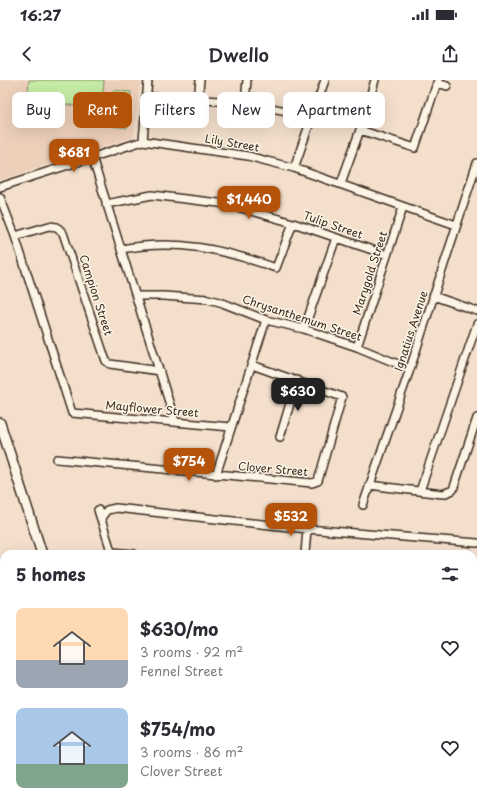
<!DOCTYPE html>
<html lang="en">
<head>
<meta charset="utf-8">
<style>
  :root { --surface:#fff; --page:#f7f7f7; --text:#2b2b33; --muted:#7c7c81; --accent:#b45309 }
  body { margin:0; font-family:"Playpen Sans",sans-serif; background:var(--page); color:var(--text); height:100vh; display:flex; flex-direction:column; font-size:15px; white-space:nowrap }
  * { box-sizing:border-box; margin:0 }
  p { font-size:13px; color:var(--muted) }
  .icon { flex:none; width:22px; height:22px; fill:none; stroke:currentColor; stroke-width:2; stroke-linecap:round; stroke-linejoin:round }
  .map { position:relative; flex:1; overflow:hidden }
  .drawer { position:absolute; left:0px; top:470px; width:477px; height:256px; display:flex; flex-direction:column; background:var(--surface); border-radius:12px 12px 0 0; box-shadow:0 4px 16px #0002 }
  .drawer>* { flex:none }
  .hud { position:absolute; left:12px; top:12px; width:453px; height:36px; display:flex; gap:8px }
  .price { position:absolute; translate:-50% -34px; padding:0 9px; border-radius:8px; background:var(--accent); color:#fff; font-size:13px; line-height:26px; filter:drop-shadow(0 1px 2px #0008) }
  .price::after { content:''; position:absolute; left:50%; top:24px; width:12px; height:9px; margin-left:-6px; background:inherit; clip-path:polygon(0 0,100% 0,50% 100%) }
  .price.active { background:#222; color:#fff }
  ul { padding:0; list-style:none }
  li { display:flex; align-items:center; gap:12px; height:100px; padding:0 16px }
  li span { display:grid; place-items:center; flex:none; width:112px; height:80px; border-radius:8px; color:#555 }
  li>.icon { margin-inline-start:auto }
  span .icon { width:48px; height:48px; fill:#fffc; stroke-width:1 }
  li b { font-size:17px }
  h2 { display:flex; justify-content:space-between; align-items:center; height:48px; padding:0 16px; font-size:17px }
  .pill { padding:0 14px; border-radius:8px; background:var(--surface); box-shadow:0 4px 16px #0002; font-size:14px; line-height:36px }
  .pill.active { background:var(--accent); color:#fff }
  .status { display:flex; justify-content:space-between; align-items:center; height:28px; padding:0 20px; background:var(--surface); direction:ltr }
  .status svg { height:11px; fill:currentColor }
  header { display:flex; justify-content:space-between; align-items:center; height:52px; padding:0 16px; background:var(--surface); font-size:18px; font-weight:600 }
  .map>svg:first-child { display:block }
</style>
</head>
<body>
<div class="status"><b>16:27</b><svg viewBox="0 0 49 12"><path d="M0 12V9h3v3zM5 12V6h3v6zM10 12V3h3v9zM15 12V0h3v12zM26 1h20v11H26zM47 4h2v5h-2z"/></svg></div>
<header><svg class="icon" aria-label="back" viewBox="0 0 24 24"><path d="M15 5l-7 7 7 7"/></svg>Dwello<svg class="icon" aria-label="share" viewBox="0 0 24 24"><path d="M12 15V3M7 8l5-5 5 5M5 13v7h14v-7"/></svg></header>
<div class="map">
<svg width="477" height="726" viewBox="0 0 477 726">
  <rect width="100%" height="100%" fill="#f3dfcc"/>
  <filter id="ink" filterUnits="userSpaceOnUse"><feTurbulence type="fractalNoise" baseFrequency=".025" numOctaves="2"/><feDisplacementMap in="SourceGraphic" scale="8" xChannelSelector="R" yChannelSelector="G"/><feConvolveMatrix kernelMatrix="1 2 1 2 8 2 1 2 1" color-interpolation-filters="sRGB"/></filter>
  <g filter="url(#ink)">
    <path fill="#edd0ba" d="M 0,0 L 140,0 L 134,57 L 0,100 Z"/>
    <path fill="#c5eba5" stroke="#808a62" d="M 29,0 L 104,0 L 102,28 L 27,21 Z
      M 113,10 L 131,12 L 127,48 L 109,46 Z"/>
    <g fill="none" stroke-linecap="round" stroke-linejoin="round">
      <defs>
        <path id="lane" d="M 165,726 L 166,722"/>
        <path id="street" d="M 438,3 L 447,6
          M 146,17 C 202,19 257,22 311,37
          M 198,19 L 200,0
          M 245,23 L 247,0
          M 360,50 L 415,68 L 438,0
          M 143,61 L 148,0
          M 92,77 L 175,341
          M 294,88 L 325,0
          M 341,103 L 360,50 L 375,0
          M 0,107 L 143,61 L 248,76 L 294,88 L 456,145
          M 0,117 L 15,156 L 72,333 L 231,347
          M 106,124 L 152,115 L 227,124 L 293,143 L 387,175
          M 15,156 L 49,146 L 57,147 L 63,153 L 106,281 L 110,284 L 160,291
          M 121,169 C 179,159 222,169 276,188 L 293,143
          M 137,216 L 163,216 L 208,219 L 220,222 L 266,240 L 304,249 L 357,267 L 410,289
          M 433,216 L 477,231
          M 304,249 L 336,158
          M 357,267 L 403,127
          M 280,357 L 297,300
          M 57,379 L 312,403 L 318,401 L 342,317 L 252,285
          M 216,395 L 266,240
          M 369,405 L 443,414 L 453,410 L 477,338
          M 420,411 L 477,244
          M 363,425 L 410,289 L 477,83
          M 98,430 L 112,474
          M 101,438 L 107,430 L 116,428 L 307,449 L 477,463
          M 112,472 L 134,474
          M 305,474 L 307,449
          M 473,502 L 477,503
          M 473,540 L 477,541
          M 473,613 L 477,574"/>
        <path id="secondary" d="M 0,343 L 42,474
          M 473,672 L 477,672"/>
      </defs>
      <use href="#lane" stroke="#3b2a1e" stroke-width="6"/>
      <use href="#street" stroke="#3b2a1e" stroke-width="10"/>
      <use href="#secondary" stroke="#3b2a1e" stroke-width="12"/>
      <use href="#lane" stroke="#fcf5e5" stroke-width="3.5"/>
      <use href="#street" stroke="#fcf5e5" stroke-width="7"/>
      <use href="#secondary" stroke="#fcf5e5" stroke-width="9"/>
    </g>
  </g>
  <g text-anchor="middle" stroke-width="3" stroke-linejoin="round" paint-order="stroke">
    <g font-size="11" fill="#3b2a1e" stroke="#fcf5e5">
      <text transform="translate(232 63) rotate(10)" y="4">Lily Street</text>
      <text transform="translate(333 145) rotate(19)" y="4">Tulip Street</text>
      <text transform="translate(370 193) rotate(-72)" y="4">Marygold Street</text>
      <text transform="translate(96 215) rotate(72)" y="4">Campion Street</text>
      <text transform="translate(302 238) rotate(18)" y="4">Chrysanthemum Street</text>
      <text transform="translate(411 251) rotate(-72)" y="4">Ignatius Avenue</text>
      <text transform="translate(152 329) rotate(5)" y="4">Mayflower Street</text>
      <text transform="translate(273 389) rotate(5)" y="4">Clover Street</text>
    </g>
  </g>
</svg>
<b class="price" style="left:74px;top:93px">$681</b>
<b class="price" style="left:249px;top:140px">$1,440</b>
<b class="price active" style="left:298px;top:332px">$630</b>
<b class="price" style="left:189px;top:402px">$754</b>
<b class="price" style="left:291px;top:457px">$532</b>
<div class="hud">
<a class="pill">Buy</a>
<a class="pill active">Rent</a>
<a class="pill">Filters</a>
<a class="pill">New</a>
<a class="pill">Apartment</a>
</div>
<section class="drawer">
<h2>5 homes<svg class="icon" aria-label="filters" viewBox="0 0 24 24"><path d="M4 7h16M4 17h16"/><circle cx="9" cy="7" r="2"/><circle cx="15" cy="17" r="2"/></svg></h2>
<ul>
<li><span style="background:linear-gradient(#ffd9b3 65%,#9aa5b1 0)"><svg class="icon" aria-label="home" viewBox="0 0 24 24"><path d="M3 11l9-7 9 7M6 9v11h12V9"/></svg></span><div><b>$630/mo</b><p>3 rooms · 92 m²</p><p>Fennel Street</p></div><svg class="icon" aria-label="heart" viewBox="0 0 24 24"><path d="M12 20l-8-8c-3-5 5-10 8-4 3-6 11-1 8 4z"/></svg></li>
<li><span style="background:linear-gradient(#a9c7e8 70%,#7fa58c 0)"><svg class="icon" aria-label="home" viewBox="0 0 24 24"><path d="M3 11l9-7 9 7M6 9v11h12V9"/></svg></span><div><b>$754/mo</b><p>3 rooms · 86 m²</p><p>Clover Street</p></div><svg class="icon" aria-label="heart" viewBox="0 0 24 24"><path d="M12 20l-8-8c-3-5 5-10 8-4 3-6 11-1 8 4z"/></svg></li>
</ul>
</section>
</div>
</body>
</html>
